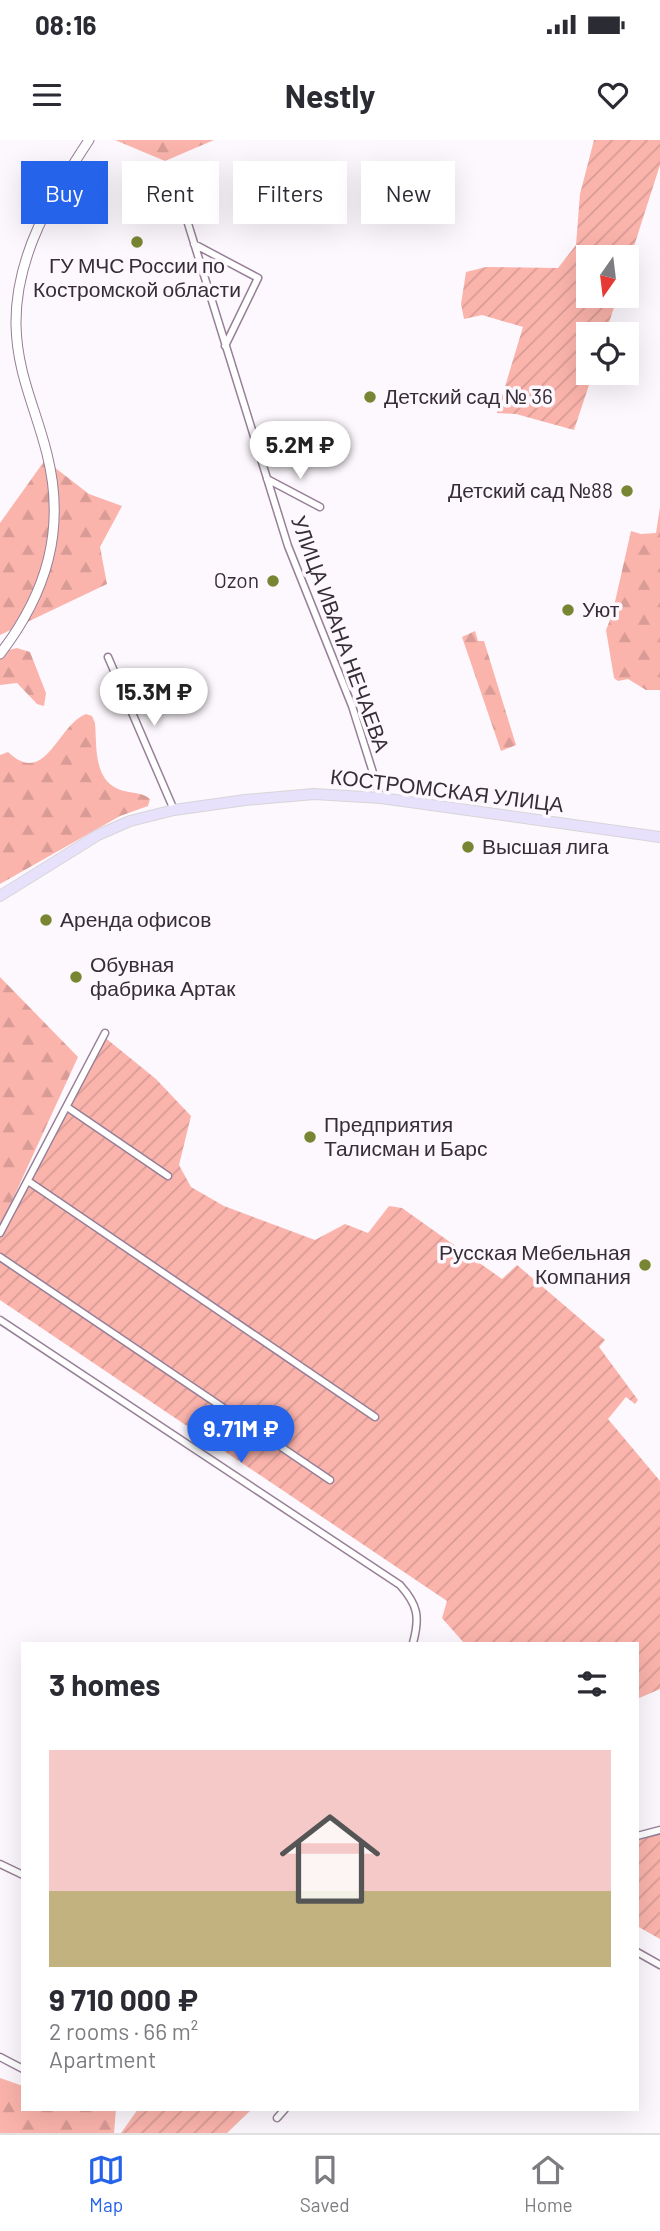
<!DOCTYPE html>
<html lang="en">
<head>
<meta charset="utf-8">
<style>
  :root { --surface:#fff; --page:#f2f2f3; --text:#2b2b33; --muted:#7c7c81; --line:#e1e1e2; --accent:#2563eb }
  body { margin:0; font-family:Barlow,sans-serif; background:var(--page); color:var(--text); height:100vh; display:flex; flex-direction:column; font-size:26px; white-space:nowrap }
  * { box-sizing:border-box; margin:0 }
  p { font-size:23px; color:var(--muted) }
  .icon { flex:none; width:38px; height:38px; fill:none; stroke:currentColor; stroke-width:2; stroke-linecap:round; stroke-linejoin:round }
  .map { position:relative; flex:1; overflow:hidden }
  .panel { position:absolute; left:21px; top:1502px; width:618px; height:469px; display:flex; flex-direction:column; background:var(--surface); border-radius:0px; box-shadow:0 7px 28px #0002 }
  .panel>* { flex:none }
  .hud { position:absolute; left:21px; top:21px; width:620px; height:63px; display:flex; gap:14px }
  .needle { width:46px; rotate:194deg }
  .tools { position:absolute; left:576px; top:105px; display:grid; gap:14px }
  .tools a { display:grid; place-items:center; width:63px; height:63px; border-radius:0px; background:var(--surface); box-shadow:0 7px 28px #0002; font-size:35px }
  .price { position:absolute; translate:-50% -60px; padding:0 16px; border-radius:24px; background:#fff; color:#222; font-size:23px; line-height:46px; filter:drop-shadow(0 2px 4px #0008) }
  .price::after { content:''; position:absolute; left:50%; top:42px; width:21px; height:16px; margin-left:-10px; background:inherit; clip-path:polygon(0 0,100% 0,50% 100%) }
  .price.selected { background:var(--accent); color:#fff }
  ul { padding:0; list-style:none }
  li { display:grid; align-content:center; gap:14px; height:371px; padding:0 28px }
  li+li { border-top:2px solid var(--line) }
  li span { display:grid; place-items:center; height:217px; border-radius:0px; color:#555 }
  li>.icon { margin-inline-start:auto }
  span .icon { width:126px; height:126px; fill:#fffc; stroke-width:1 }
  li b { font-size:30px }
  h2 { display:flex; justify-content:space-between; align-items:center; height:84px; padding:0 28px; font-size:30px }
  .pill { padding:0 24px; border-radius:0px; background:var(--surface); box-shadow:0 7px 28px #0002; font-size:24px; line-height:63px }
  .pill.selected { background:var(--accent); color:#fff }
  .status { display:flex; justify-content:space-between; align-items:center; height:49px; padding:0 35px; background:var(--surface); direction:ltr }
  .status svg { height:19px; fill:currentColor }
  header { display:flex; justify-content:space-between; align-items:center; height:91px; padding:0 28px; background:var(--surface); font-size:32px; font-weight:700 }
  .menu { display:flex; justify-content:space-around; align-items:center; height:98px; border-top:2px solid var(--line); background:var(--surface); font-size:19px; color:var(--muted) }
  .menu a { display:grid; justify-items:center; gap:4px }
  .menu .selected { color:var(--accent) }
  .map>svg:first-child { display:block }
</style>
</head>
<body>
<div class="status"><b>08:16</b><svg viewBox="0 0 49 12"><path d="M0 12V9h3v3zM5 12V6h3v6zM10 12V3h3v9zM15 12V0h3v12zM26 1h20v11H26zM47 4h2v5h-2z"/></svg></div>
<header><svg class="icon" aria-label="menu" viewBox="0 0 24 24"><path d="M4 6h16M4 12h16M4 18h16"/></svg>Nestly<svg class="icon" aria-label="heart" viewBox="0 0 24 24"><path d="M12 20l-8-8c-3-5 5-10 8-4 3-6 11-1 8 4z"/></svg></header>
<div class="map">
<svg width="660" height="1993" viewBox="0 0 660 1993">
  <defs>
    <pattern id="forest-firs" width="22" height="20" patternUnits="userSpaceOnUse" patternTransform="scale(1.75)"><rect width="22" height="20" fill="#fbb4ac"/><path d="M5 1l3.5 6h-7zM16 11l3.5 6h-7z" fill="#d89b95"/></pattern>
    <pattern id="garden-furrows" width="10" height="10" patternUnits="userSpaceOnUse" patternTransform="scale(1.75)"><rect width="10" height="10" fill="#fbb4ac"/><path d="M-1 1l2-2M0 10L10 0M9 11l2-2" fill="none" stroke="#d89b95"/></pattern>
  </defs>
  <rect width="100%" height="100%" fill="#fdf8fd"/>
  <path fill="url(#forest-firs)" d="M 115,0 L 214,0 L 165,21 Z
    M 45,320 L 89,354 L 122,366 L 100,407 L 107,444 L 0,495 L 0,383 Z
    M 660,367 L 660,550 L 646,550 L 628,539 L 618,541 L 614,538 L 606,490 L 612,475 L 631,391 L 641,394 L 656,393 Z
    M 475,491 L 478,501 L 484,501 L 516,605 L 501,611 L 462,497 Z
    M 17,508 L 30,512 L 46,553 L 44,566 L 37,564 L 17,543 L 0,545 L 0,512 Z
    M 86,574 L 92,576 L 95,583 C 97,605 93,638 118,649 C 129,654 141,651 150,659 L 148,666 L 120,676 L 0,744 L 0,615 L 8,612 C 46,648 57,585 86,574 Z
    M 0,837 L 78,917 L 0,1087 Z
    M 0,1938 L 23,1946 L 23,1969 L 116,1969 L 114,1993 L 0,1993 Z"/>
  <path fill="url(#garden-furrows)" d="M 594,0 L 660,0 L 660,25 L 627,128 L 626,117 L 588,117 L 588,156 L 618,156 L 605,194 L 588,194 L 588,233 L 593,233 L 574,290 L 516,274 L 497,273 L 523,187 L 482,175 L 464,179 L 461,164 L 466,132 L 486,127 L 558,128 L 576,105 L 580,54 Z
    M 103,896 L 156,939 L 191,976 L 179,1025 L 191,1047 L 224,1066 L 315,1100 L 345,1084 L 368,1093 L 389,1066 L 402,1068 L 502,1139 L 517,1125 L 605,1200 L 599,1207 L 638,1260 L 635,1264 L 626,1257 L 608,1279 L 660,1341 L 660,1549 L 637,1559 L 637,1503 L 464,1503 L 442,1478 L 447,1461 L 0,1160 L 0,1095 Z
    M 660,1693 L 660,1799 L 637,1786 L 637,1700 Z
    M 138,1969 L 252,1969 L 227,1993 L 121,1993 Z"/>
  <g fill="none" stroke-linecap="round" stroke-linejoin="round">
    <defs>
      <path id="street" d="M 181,61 L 288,406 L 352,566 L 381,658
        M 194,104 L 258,138 L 225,206
        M 267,339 L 320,367
        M 108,517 L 174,670
        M 67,967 L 168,1036
        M 28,1041 L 375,1277
        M 0,1093 L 105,893
        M 0,1117 L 330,1340
        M 0,1180 L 400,1445 C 418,1465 420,1477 413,1503
        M 637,1696 L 660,1690
        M 0,1724 L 23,1735
        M 637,1812 L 660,1825
        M 0,1917 L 23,1929
        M 277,1978 L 285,1969"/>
      <path id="secondary" d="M 0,514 C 47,453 66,389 47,314 C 36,269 17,234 16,185 C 15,115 52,56 89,0"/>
      <path id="primary" d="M 0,756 L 98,695 L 130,681 L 174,670 L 245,660 L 314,654 L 381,658 L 660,697"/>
    </defs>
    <use href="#street" stroke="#967f97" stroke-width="9"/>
    <use href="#secondary" stroke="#967f97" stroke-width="11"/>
    <use href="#primary" stroke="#d7d5d7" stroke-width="12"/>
    <use href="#street" stroke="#fff" stroke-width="6"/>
    <use href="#secondary" stroke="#fff" stroke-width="9"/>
    <use href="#primary" stroke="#e7e1fc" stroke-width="10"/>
  </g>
  <g fill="#788634" stroke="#fdf8fd" stroke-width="2.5">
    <circle cx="137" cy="102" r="7"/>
    <circle cx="370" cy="257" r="7"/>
    <circle cx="627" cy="351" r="7"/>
    <circle cx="273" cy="441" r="7"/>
    <circle cx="568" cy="470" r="7"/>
    <circle cx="468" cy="707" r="7"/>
    <circle cx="46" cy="780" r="7"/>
    <circle cx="76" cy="837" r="7"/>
    <circle cx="310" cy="997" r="7"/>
    <circle cx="645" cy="1125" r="7"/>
  </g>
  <g text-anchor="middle" stroke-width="7" stroke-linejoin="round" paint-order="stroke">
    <g font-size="21" fill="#372d37" stroke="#fdf8fd" text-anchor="start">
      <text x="137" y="133" text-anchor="middle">ГУ МЧС России по<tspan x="137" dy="24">Костромской области</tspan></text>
      <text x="384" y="264">Детский сад № 36</text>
      <text x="613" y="358" text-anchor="end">Детский сад №88</text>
      <text x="259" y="448" text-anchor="end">Ozon</text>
      <text x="582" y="477">Уют</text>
      <text x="482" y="714">Высшая лига</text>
      <text x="60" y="787">Аренда офисов</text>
      <text x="90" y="832">Обувная<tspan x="90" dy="24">фабрика Артак</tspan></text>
      <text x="324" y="992">Предприятия<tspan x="324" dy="24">Талисман и Барс</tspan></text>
      <text x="631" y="1120" text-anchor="end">Русская Мебельная<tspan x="631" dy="24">Компания</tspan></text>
    </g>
    <g font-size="21" fill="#372d37" stroke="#fdf8fd">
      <text transform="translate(340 494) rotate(70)" y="7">УЛИЦА ИВАНА НЕЧАЕВА</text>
      <text transform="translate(447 651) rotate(7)" y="7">КОСТРОМСКАЯ УЛИЦА</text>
    </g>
  </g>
</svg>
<div class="tools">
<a><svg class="needle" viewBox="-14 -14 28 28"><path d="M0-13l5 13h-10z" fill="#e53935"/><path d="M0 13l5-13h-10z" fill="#7c7c81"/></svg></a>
<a><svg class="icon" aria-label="locate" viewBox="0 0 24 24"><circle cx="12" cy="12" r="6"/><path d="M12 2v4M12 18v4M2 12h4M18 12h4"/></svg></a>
</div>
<b class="price" style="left:300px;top:341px">5.2M ₽</b>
<b class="price" style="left:154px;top:588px">15.3M ₽</b>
<b class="price selected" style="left:241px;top:1325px">9.71M ₽</b>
<div class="hud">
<a class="pill selected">Buy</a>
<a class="pill">Rent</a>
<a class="pill">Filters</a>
<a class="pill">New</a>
</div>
<section class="panel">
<h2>3 homes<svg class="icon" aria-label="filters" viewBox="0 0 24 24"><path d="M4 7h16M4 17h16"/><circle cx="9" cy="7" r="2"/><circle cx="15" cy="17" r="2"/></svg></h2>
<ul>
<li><span style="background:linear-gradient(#f6c9c9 65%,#c2b280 0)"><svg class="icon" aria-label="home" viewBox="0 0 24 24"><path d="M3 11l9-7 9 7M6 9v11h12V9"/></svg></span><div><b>9 710 000 ₽</b><p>2 rooms · 66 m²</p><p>Apartment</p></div></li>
</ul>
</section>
</div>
<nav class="menu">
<a class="selected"><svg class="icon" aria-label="map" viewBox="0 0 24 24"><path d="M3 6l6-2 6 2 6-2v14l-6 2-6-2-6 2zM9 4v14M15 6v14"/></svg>Map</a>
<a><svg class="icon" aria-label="saved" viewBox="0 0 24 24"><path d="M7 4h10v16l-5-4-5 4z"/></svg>Saved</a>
<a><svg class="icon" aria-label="home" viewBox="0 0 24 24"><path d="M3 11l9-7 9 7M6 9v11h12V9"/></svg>Home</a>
</nav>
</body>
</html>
